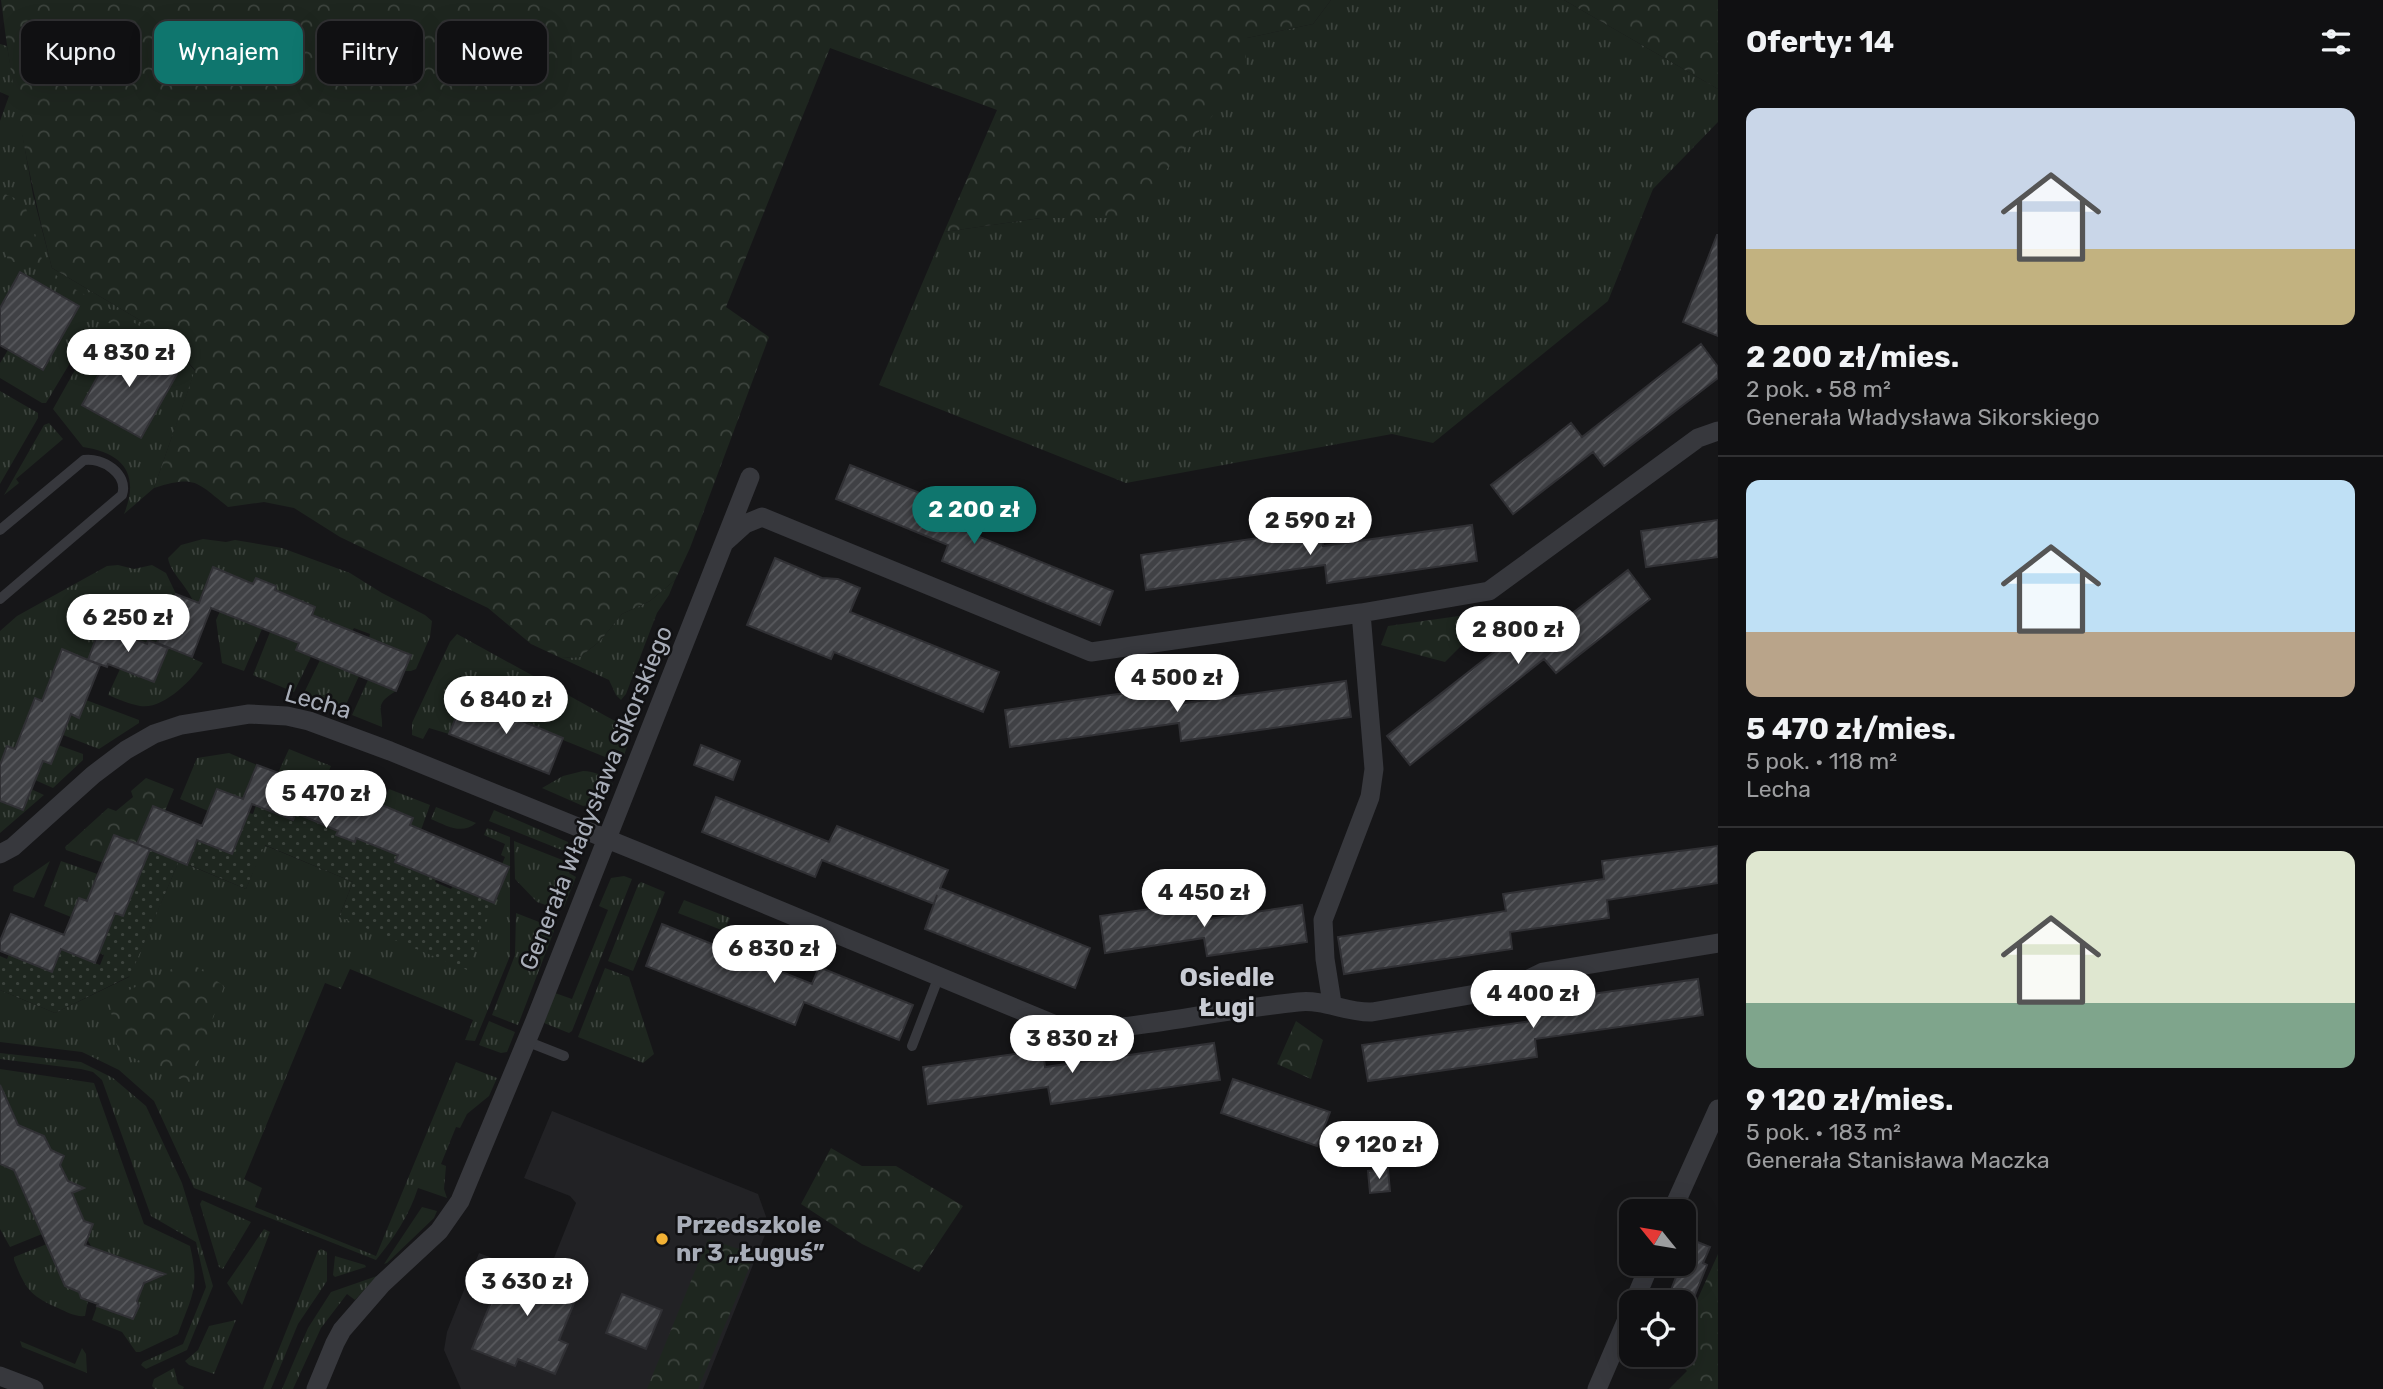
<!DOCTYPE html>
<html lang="pl">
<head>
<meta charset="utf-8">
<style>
  :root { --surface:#101012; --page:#19191b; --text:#f1f3f6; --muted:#9c9d9f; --line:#303032; --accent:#0f766e }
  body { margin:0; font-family:Rubik,sans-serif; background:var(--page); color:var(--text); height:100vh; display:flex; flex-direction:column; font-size:26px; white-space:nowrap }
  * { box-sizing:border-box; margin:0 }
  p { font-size:23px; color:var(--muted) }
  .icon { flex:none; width:38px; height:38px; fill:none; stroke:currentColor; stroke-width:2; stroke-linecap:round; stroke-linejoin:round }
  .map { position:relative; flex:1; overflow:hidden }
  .side { display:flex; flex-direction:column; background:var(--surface); width:665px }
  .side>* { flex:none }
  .hud { position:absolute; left:21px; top:21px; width:665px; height:63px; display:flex; gap:14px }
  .needle { width:46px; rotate:300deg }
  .controls { position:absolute; left:1619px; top:1199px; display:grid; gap:14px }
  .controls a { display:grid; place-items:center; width:77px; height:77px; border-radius:14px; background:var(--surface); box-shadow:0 7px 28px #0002,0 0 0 2px var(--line); font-size:35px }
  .price { position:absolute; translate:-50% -60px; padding:0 16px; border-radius:24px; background:#fff; color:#222; font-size:23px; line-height:46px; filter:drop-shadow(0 2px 4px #0008) }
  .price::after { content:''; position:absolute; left:50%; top:42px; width:21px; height:16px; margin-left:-10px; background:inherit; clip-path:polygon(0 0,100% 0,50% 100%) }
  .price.current { background:var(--accent); color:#fff }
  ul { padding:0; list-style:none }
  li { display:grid; align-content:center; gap:14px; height:371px; padding:0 28px }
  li+li { border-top:2px solid var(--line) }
  li span { display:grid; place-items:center; height:217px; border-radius:14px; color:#555 }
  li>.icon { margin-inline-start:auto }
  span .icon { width:126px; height:126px; fill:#fffc; stroke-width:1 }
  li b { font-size:30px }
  h2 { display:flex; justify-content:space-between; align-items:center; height:84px; padding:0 28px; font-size:30px }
  .chip { padding:0 24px; border-radius:14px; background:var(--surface); box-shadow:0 7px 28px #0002,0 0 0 2px var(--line); font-size:24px; line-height:63px }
  .chip.current { background:var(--accent); color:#fff }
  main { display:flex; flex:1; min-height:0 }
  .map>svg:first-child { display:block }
</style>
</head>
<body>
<main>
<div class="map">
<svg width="1718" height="1389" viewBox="0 0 1718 1389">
  <defs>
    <pattern id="grass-tufts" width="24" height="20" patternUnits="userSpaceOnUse" patternTransform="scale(1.75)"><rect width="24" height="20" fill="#1e261f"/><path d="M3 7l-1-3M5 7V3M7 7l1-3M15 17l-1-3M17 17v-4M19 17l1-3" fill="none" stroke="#3c433d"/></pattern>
    <pattern id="forest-crowns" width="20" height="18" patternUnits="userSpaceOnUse" patternTransform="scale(1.75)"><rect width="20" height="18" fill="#1e261f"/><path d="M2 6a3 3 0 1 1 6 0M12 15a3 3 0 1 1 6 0" fill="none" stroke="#3c433d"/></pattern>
    <pattern id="garden-dots" width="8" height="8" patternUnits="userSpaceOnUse" patternTransform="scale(1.75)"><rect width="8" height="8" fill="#1e261f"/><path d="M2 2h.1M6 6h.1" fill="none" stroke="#3c433d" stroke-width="1.8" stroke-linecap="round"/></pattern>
    <pattern id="building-hatch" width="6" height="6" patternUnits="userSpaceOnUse" patternTransform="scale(1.75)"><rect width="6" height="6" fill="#404145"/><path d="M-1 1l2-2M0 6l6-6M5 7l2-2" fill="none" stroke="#595a5e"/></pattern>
  </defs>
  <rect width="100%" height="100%" fill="#161618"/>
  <path fill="#222225" d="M 552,1111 L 758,1194 L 769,1225 L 703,1389 L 461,1389 L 444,1350 L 447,1332 L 479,1253 L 500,1261 L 487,1291 L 494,1295 L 518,1359 L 555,1374 L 568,1344 L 559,1340 L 548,1273 L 576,1203 L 570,1196 L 524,1178 Z"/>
  <path fill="url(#grass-tufts)" d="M 1331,0 L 1564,0 L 1718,89 L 1718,122 L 1653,189 L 1608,301 L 1433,443 L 1392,434 L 1126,483 L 879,385 L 944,232 L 1041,218 L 1116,218 L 1247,38 L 1313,24 Z
    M 0,44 L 7,46 L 33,195 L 52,268 L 165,335 L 195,371 L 154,488 L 124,514 C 140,475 124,453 83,447 L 53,409 L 84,354 L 104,365 L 82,405 L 141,437 L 177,374 L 118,341 L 114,347 L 88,333 L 46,403 L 42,403 L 0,378 L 0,363 L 8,350 L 43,370 L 79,306 L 21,272 L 0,308 L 0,121 L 9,96 L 0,92 Z
    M 0,391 L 38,413 L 38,418 L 0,484 Z
    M 49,423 L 63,439 L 16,479 L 19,483 L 4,495 L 44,425 Z
    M 203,539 L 226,542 L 235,540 L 282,548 L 350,573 L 382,593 L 425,615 L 432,621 L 430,637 L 416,669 L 411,671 L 404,671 L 369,638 L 370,634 L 354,628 L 352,631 L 312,615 L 315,607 L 275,590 L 276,586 L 256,578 L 253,584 L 213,568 L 199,603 L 193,601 C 187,586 170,572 168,558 L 181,545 Z
    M 118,565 L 134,569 L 152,565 L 166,573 L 176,594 L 157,643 L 148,640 L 147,644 L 101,626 L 88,660 L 62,650 L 42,701 L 35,699 L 15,749 L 7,746 L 0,765 L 0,631 L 17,616 L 107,566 Z
    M 675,580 L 669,595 L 657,613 L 626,694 L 621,700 L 616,695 L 609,680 L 561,658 L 580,657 L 600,641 L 622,614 L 650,601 Z
    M 222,607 L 227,614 L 262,629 L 244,671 L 222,663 L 216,620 Z
    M 270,632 L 299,643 L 296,650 L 311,657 L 294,692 L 253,675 Z
    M 457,634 L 624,726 L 622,738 L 629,741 L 622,761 L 620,763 L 563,740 L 563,738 L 522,721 L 523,717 L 506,710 L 504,715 L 464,699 L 449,734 L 429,728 L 423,739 L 412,735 L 412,723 L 450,642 Z
    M 168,647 L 203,663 C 192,680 163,710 140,706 C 129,704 118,699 108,695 L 120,669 L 154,682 Z
    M 320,660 L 359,676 L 343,711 L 303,695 Z
    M 368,680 L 396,691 C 373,705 383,708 382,727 L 352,715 Z
    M 86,700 L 139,720 L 139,723 L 99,749 L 63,735 L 71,714 L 79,717 Z
    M 58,745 L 83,754 L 83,760 L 53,788 L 35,780 L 43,761 Z
    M 289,749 L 331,766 L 324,782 L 312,777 L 308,784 L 278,773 Z
    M 229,753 L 257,765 L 243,799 L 217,789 L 208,811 L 180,799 L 197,758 Z
    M 340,770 L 381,786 L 374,802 L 334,786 Z
    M 583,771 C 594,771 605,776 613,784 L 602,807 L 598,803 L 583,806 L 542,788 L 563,776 Z
    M 31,789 L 44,795 L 0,833 L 0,801 Z
    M 389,789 L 430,805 L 421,830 L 410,825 L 413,817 L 382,805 Z
    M 436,807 L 476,823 C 462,835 447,826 431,819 Z
    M 494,810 L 568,842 L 569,853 L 489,821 Z
    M 487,828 L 510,837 L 510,956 L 475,1041 L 465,1040 L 473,1020 L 350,969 L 341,989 L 325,983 L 244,1179 L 262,1188 L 255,1207 L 376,1256 L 456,1062 L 497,1078 L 489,1096 L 467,1114 L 460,1128 L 456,1127 L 441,1164 L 446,1166 L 444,1189 L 447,1198 L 418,1188 C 409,1216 394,1238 376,1260 L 194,1188 L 154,1101 L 119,1070 L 82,1052 L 0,1042 L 0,990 L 55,1013 L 129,977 L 179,861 L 246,889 L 264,845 L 353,882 L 339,917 L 494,903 L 508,867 L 502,864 L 505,857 L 501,855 L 505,844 L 484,835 Z
    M 514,841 L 570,863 L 572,866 L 569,873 L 576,877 L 564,907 L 560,910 L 537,902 L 515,879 Z
    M 50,861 L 34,898 L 13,891 L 14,886 Z
    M 61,861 L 103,876 L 87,901 L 79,898 L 71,917 L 44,906 Z
    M 624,876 L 632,879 L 572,1031 L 569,1033 L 544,1023 L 555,993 L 572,999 L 608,910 L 599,906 L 611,878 Z
    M 641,882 L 665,892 L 633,971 L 608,961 L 638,885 Z
    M 684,900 L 730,918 L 724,931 L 678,913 Z
    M 516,913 L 552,927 L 554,931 L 518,1025 L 492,1015 L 515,955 Z
    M 605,968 L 629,977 L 654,1054 L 643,1063 L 578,1037 Z
    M 489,1021 L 515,1032 L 507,1052 L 501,1053 L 479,1045 Z
    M 0,1053 L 81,1062 L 113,1078 L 146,1106 L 182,1183 L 213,1286 L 187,1350 L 146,1369 L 141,1365 L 143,1362 L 183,1344 L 206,1287 L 196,1242 L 151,1216 L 102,1080 L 93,1072 L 81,1069 L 0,1059 Z
    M 0,1069 L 94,1083 L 144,1224 L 190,1246 C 200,1288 192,1295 178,1334 L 140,1352 L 136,1352 L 122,1332 L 92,1320 L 97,1306 L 129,1317 L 135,1315 L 139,1306 L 93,1250 L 87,1239 L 91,1228 L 90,1223 L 84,1221 L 80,1212 L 76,1214 L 68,1195 L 76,1191 L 68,1181 L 44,1136 L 13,1123 L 0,1113 Z
    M 0,1164 L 14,1170 L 42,1234 L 10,1247 L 0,1229 Z
    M 202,1200 L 251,1222 L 223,1269 L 219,1267 L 200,1204 Z
    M 422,1207 L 437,1211 L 434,1218 L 387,1263 L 384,1264 Z
    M 264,1229 L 270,1232 L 242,1305 L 227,1283 Z
    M 47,1244 L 79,1292 L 88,1300 L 85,1316 C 75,1317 67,1312 58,1308 C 30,1296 25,1288 14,1260 L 14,1257 Z
    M 321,1249 L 327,1252 L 327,1281 L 298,1324 L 271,1389 L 263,1389 L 318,1251 Z
    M 335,1256 L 365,1265 L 366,1267 L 335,1277 L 333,1275 Z
    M 377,1276 L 355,1300 L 347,1294 L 321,1328 L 293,1389 L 282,1389 L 308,1328 L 331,1292 Z
    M 236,1320 L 214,1374 L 189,1365 L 185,1361 L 198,1350 L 209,1326 Z
    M 20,1341 L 75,1364 L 82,1348 L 86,1354 L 87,1373 L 22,1347 Z
    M 174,1368 L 178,1384 L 184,1387 L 183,1389 L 155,1389 L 152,1386 L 154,1379 Z"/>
  <path fill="url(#forest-crowns)" d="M 1,0 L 1331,0 L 1313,24 L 1247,38 L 1244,79 L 1148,191 L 1116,218 L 1041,218 L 944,232 L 997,110 L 830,48 L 726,307 L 769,337 L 690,548 L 675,580 L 650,601 L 622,614 L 600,641 L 580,657 L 561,658 L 531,644 L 488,608 L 340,537 L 294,508 L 264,502 L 228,507 C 196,482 196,475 154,488 L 195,370 L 165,335 L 52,268 C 29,179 12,91 1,0 Z
    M 1564,0 L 1718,0 L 1718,89 Z
    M 0,192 L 24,202 L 44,266 L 73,288 L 145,329 L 177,354 L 177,362 L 173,365 L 124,328 L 94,318 L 80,300 L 33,265 L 8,261 L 5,248 L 0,239 Z
    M 1466,615 L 1471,636 L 1445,662 L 1381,645 L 1388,626 Z
    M 146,778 L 174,789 L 165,811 L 152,806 L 137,844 L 114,835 L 107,864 L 66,850 L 65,847 L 108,808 L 116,811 L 133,797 L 131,791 Z
    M 188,961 L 224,986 L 191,1084 L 118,1051 L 109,1000 Z
    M 1296,1021 L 1323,1040 L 1311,1079 L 1277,1064 Z
    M 831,1148 L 862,1166 L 896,1166 L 963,1206 L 919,1272 L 862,1244 L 801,1204 Z
    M 708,1239 L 755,1254 L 698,1389 L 647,1389 Z
    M 1718,1254 L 1718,1389 L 1669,1389 L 1687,1371 L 1673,1355 L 1684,1354 L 1684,1329 Z"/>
  <path fill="url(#garden-dots)" d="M 256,805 L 293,820 L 296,813 L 338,831 L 337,835 L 354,842 L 356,838 L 398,855 L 395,862 L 436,879 L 435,882 L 451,889 L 453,886 L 494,903 L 467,970 L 339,917 L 353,882 L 265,845 L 246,889 L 187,864 L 197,840 L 232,854 L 249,813 L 253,814 Z
    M 150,849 L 179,861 L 130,976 L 55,1013 L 0,990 L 0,956 L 7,959 L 9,954 L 61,949 L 100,965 L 104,955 L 99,953 L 115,913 L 123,916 Z"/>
  <path fill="url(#building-hatch)" stroke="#303034" stroke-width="2" d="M 1717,235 L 1718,235 L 1718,336 L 1683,322 Z
    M 20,272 L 79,306 L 43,370 L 0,345 L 0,308 Z
    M 117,341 L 177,374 L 141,438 L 82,405 Z
    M 1701,344 L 1718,367 L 1718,378 L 1604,466 L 1593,452 L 1513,514 L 1491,485 L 1571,423 L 1582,437 Z
    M 850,465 L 962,510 L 955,527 L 1113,591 L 1100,625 L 942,561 L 948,545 L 836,499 Z
    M 1718,520 L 1718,557 L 1646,567 L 1641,531 Z
    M 1472,525 L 1477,561 L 1327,583 L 1325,565 L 1146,590 L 1141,555 L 1321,529 L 1323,546 Z
    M 775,558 L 822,578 L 838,579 L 860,588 L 850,612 L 999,672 L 983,712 L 834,652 L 831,659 L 747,625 Z
    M 213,567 L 253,584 L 256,578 L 276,586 L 275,590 L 315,607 L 312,615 L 411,655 L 396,691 L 296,650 L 299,643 L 211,608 L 192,657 L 157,643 L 176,594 L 199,603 Z
    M 1628,570 L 1650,599 L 1556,673 L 1544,659 L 1410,765 L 1387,736 L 1522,630 L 1533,644 Z
    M 101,625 L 147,644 L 148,640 L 168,648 L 154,682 L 108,664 L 107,667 L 88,660 Z
    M 62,649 L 100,665 L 79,718 L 71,714 L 51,764 L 43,761 L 23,810 L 0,801 L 0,765 L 7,746 L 15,749 L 35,698 L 42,701 Z
    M 1346,681 L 1351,717 L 1181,741 L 1179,723 L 1010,747 L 1005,710 L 1175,686 L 1177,704 Z
    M 464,698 L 504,715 L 506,710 L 524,717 L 522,721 L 563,738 L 549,774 L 449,734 Z
    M 701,745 L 740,761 L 733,780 L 694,765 Z
    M 257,765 L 308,784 L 311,777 L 382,805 L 413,818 L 410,825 L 509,867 L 494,903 L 395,862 L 398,855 L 356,838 L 355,842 L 336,835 L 338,831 L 296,813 L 293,820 L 252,804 L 232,854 L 197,840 L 187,865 L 137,844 L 153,806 L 202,826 L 217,789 L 243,799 Z
    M 716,797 L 829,842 L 837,826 L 948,870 L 940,888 L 1090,948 L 1075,988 L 925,929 L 937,895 L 934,904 L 822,860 L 815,877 L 702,832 Z
    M 114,835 L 150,849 L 123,916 L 115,913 L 95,963 L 61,949 L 52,972 L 0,951 L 0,941 L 11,914 L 64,935 L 79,898 L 87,901 Z
    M 1718,846 L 1718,883 L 1607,900 L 1609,918 L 1510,932 L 1512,949 L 1344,974 L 1338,937 L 1506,911 L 1503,894 L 1604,879 L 1602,861 Z
    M 1200,902 L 1202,920 L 1302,905 L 1307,942 L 1207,956 L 1204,938 L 1105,953 L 1100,916 Z
    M 662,924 L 812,984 L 819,967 L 913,1005 L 899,1040 L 804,1002 L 795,1025 L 646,966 Z
    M 1698,979 L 1703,1015 L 1535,1039 L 1537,1057 L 1368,1081 L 1362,1045 L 1531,1021 L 1528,1003 Z
    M 1214,1043 L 1220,1080 L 1051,1104 L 1048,1087 L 928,1104 L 923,1067 L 1043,1050 L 1045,1067 Z
    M 1233,1079 L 1330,1112 L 1317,1146 L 1221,1113 Z
    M 0,1085 L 18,1125 L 44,1136 L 51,1150 L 64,1156 L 60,1165 L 68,1181 L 84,1188 L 72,1193 L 84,1221 L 93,1224 L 85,1245 L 165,1274 L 144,1283 L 137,1301 L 139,1306 L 133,1319 L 97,1306 L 98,1304 L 81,1298 L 79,1292 L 65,1286 L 14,1170 L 0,1164 Z
    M 1388,1169 L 1390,1191 L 1370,1193 L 1368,1171 Z
    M 1690,1239 L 1710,1247 L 1703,1263 L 1707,1265 L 1693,1300 L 1671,1290 L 1681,1264 L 1684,1264 L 1684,1256 Z
    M 500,1261 L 542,1278 L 545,1271 L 581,1286 L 559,1340 L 568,1344 L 555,1374 L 518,1359 L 515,1366 L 472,1349 L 494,1295 L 487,1292 Z
    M 622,1294 L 662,1310 L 646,1349 L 606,1333 Z"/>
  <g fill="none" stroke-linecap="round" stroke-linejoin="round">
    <path stroke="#37383d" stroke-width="10" d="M 0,530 L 84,460 C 102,457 129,474 122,495 L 0,599
      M 526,1041 L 564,1056
      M 912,1046 L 939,976"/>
    <path stroke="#37383d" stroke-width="19" d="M 724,543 L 745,524 L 762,517 L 1091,652 L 1361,613 L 1489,591 L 1698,438 L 1718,431
      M 0,854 L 13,847 L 93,775 L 126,750 L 154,734 L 181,725 L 249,714 L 287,716 L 309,721 L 390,751 L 644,854 L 1063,1028 C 1094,1033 1128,1026 1159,1022 C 1205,1015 1251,1007 1298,1002 C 1325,999 1346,1013 1372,1012 L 1510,988 L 1543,972 L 1718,943
      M 1332,1003 L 1325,959 L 1323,920 L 1370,797 L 1374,769 L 1361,613
      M 1672,1211 L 1718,1109
      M 1634,1302 L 1650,1264
      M 0,1376 L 34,1389
      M 316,1389 L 335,1343 L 342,1330 L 382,1284 L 439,1231 L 460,1201 L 534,1023 L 750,477
      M 1597,1389 L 1631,1310"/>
  </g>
  <circle fill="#f2b134" stroke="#111113" stroke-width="2.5" cx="662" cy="1239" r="7"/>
  <g text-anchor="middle" stroke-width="5" stroke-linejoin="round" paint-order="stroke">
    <g font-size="24" fill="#a8adb8" stroke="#111113">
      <text transform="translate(318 702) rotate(16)" y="8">Lecha</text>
      <text transform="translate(596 798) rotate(-68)" y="8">Generała Władysława Sikorskiego</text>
    </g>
    <g font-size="24" font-weight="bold" fill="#a8adb8" stroke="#111113" text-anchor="start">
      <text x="676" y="1233">Przedszkole<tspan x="676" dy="28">nr 3 „Ługuś”</tspan></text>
    </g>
    <g font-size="26" font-weight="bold" fill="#c9ccd4" stroke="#111113">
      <text x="1227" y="986">Osiedle<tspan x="1227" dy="30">Ługi</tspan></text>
    </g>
  </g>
</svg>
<div class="controls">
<a><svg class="needle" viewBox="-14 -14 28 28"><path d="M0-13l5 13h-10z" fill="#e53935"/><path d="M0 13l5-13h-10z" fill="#9c9d9f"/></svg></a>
<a><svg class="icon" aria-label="locate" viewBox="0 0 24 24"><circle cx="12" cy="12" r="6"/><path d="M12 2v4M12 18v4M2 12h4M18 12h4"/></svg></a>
</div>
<b class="price" style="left:129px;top:389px">4 830 zł</b>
<b class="price current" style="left:974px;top:546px">2 200 zł</b>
<b class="price" style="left:1310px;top:557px">2 590 zł</b>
<b class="price" style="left:128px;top:654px">6 250 zł</b>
<b class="price" style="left:1518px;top:666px">2 800 zł</b>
<b class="price" style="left:1177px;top:714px">4 500 zł</b>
<b class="price" style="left:506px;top:736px">6 840 zł</b>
<b class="price" style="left:326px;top:830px">5 470 zł</b>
<b class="price" style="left:1204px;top:929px">4 450 zł</b>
<b class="price" style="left:774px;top:985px">6 830 zł</b>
<b class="price" style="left:1533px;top:1030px">4 400 zł</b>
<b class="price" style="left:1072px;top:1075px">3 830 zł</b>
<b class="price" style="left:1379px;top:1181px">9 120 zł</b>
<b class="price" style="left:527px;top:1318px">3 630 zł</b>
<div class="hud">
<a class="chip">Kupno</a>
<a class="chip current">Wynajem</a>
<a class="chip">Filtry</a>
<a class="chip">Nowe</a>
</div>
</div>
<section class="side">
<h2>Oferty: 14<svg class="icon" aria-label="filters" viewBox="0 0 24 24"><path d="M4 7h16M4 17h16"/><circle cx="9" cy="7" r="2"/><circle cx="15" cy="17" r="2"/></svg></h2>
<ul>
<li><span style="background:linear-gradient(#c9d6e8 65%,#c2b280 0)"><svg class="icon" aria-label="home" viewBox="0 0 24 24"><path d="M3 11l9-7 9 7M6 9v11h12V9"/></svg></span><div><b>2 200 zł/mies.</b><p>2 pok. · 58 m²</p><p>Generała Władysława Sikorskiego</p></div></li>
<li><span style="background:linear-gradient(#bfe0f5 70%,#b9a48a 0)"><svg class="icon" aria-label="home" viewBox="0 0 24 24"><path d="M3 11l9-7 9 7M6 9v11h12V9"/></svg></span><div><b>5 470 zł/mies.</b><p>5 pok. · 118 m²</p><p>Lecha</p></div></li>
<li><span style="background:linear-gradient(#dfe7d0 70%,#7fa58c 0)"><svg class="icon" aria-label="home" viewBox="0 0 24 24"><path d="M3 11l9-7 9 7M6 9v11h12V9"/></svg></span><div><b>9 120 zł/mies.</b><p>5 pok. · 183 m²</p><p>Generała Stanisława Maczka</p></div></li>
</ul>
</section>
</main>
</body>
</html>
